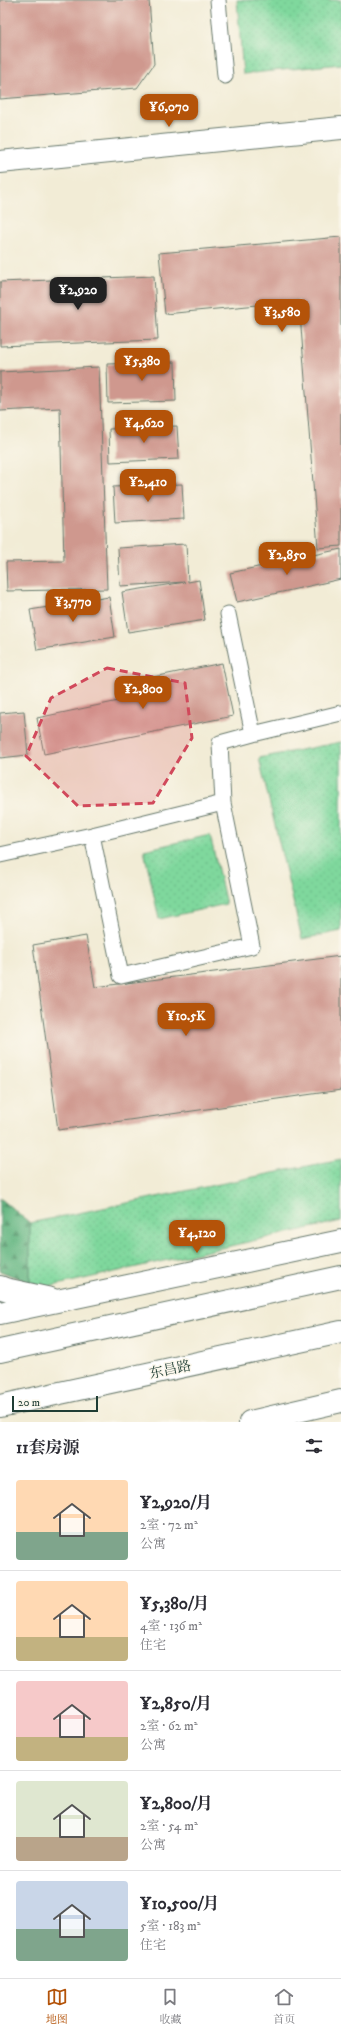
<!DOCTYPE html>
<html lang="zh">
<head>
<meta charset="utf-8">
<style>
  :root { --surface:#fff; --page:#f2f2f3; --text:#2b2b33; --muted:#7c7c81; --line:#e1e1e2; --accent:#b45309 }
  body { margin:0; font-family:"IM FELL DW Pica","Noto Serif SC",serif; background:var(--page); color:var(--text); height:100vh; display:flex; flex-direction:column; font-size:15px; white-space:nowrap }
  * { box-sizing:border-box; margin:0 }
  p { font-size:13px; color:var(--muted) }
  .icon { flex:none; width:22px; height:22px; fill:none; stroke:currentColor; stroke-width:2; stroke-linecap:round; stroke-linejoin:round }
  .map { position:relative; height:1422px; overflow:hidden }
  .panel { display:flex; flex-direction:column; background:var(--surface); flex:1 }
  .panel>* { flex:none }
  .scale { position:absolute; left:12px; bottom:10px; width:86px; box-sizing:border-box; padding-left:4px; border:2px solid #1f3d34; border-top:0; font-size:11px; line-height:14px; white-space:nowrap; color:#1f3d34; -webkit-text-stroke:3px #fbf7ec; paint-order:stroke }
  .price { position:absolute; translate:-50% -34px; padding:0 9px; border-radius:8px; background:var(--accent); color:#fff; font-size:13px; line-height:26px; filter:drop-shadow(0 1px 2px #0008) }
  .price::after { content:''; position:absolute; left:50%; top:24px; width:12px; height:9px; margin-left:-6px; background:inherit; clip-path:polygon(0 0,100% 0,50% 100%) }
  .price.selected { background:#222; color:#fff }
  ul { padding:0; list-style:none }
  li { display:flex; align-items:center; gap:12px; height:100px; padding:0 16px }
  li+li { border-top:1px solid var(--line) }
  li span { display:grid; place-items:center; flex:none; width:112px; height:80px; border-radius:4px; color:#555 }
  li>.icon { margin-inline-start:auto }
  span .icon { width:48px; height:48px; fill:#fffc; stroke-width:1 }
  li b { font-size:17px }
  h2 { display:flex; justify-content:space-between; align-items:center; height:48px; padding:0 16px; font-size:17px }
  .tab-bar { display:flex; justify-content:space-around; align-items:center; height:56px; border-top:1px solid var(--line); background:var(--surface); font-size:11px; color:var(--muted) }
  .tab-bar a { display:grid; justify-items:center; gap:2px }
  .tab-bar .selected { color:var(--accent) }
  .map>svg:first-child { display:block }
</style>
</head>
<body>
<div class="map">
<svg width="341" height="1422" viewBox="0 0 341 1422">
  <defs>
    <pattern id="grass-dots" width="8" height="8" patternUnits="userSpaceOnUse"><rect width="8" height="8" fill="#7fd89d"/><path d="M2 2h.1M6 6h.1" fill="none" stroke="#6dba88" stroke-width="1.8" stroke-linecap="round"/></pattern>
    <pattern id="forest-firs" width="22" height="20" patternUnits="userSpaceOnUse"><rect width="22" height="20" fill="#67b884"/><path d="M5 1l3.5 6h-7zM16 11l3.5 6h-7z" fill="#54976d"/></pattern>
  </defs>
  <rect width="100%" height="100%" fill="#fbf7ec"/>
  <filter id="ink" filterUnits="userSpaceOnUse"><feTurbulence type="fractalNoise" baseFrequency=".025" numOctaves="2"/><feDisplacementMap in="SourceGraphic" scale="8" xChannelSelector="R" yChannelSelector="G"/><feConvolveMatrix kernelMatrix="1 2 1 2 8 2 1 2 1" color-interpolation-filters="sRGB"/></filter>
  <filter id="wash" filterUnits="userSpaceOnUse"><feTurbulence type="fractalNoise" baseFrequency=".012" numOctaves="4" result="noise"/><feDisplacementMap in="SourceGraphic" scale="16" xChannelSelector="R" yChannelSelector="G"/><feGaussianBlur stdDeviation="0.9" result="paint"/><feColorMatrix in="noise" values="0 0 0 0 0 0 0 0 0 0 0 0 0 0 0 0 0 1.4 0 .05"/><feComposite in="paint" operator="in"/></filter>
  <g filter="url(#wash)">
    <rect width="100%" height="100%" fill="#f2ecd6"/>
    <path fill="url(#grass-dots)" stroke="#4f8a68" d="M 237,0 L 341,0 L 341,64 L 243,74 Z
      M 341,742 L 341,931 L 302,939 L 259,758 Z
      M 210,835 L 226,904 L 159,919 L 144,850 Z
      M 341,1159 L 341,1221 L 48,1287 L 30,1283 L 30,1223 Z"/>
    <path fill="url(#forest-firs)" stroke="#437a5c" d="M 0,1198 L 30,1223 L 30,1283 L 0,1271 Z"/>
    <g id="blocks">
      <path fill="#cf988e" d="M 0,0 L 149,0 L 154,64 L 137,88 L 0,99 Z
        M 341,237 L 341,546 L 318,548 L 299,301 L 165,314 L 159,253 Z
        M 154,276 L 158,340 L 0,346 L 0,282 Z
        M 175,362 L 176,401 L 108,403 L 107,364 Z
        M 99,367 L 107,589 L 7,591 L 6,562 L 64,561 L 60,408 L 0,411 L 0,372 Z
        M 177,426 L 179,459 L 110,462 L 109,429 Z
        M 182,484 L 184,519 L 115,523 L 113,487 Z
        M 186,544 L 188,582 L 199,580 L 205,620 L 128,632 L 122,592 L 185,582 L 120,586 L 118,548 Z
        M 341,549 L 341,579 L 237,602 L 230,573 Z
        M 109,597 L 115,637 L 37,650 L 30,610 Z
        M 222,663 L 233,716 L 44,754 L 37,718 L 138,697 L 134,681 Z
        M 24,711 L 28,755 L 0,758 L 0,713 Z
        M 86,936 L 95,987 L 341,956 L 341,1090 L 58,1130 L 33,945 Z"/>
    </g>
  </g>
  <g filter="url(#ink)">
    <use href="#blocks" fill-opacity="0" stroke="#697a6d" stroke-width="1"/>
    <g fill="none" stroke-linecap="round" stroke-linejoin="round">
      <defs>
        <path id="service" d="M 218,0 L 225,76
          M 253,734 L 341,713
          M 223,803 L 220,743 L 253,734 L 228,614
          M 0,855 L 92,835 L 223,803 L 252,946 L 121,976 L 92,835"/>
        <path id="tertiary" d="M 0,162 L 341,128
          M 0,1287 L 5,1289 L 51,1299
          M 0,1313 L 341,1241
          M 250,1422 L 341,1401"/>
        <path id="primary" d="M 0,1351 L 341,1277
          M 0,1406 L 341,1332"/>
      </defs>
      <use href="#service" stroke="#697a6d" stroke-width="17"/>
      <use href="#tertiary" stroke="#697a6d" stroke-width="24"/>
      <use href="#primary" stroke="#697a6d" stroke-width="24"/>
      <use href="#service" stroke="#fff" stroke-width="15"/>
      <use href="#tertiary" stroke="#fff" stroke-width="22"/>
      <use href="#primary" stroke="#fff" stroke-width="22"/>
    </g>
  </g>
  <path fill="#d1495b" fill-opacity="0.2" stroke="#d1495b" stroke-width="3" stroke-dasharray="8 5" stroke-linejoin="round" d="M 107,668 L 185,683 L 192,738 L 153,803 L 78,806 L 26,756 L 51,698 Z"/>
  <g text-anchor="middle" stroke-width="3" stroke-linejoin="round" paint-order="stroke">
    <g font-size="14" fill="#1f3d34" stroke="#fbf7ec">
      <text transform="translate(170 1369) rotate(-12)" y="5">东昌路</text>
    </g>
  </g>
</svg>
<div class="scale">20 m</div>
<b class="price" style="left:169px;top:128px">¥6,070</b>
<b class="price selected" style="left:78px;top:311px">¥2,920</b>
<b class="price" style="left:282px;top:333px">¥3,580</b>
<b class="price" style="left:142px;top:382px">¥5,380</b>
<b class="price" style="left:144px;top:444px">¥4,620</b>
<b class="price" style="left:148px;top:503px">¥2,410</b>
<b class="price" style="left:287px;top:576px">¥2,850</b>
<b class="price" style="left:73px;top:623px">¥3,770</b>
<b class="price" style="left:143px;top:710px">¥2,800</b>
<b class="price" style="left:186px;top:1037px">¥10.5K</b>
<b class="price" style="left:197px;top:1254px">¥4,120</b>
</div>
<section class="panel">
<h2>11套房源<svg class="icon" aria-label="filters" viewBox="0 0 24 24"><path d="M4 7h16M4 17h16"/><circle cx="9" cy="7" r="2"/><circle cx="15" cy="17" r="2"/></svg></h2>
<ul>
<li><span style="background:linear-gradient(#ffd9b3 65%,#7fa58c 0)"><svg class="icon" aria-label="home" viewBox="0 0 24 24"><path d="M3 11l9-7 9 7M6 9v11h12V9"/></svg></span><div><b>¥2,920/月</b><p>2室 · 72 m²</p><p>公寓</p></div></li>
<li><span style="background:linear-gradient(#ffd9b3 70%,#c2b280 0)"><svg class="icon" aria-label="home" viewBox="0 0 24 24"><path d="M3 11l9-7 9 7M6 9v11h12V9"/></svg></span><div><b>¥5,380/月</b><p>4室 · 136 m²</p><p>住宅</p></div></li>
<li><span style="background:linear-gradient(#f6c9c9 70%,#c2b280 0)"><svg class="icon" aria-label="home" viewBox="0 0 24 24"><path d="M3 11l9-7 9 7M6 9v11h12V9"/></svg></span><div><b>¥2,850/月</b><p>2室 · 62 m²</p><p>公寓</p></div></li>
<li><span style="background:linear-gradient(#dfe7d0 70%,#b9a48a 0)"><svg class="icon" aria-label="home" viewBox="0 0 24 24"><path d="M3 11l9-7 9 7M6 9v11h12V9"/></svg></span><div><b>¥2,800/月</b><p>2室 · 54 m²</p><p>公寓</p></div></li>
<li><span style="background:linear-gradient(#c9d6e8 60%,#7fa58c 0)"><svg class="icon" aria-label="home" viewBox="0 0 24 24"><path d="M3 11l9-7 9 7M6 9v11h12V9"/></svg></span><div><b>¥10,500/月</b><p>5室 · 183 m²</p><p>住宅</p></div></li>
</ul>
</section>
<nav class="tab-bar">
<a class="selected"><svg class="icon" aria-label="map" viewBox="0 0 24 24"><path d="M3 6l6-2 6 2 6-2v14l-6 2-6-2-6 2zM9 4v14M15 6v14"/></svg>地图</a>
<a><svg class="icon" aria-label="saved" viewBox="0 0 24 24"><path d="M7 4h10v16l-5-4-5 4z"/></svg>收藏</a>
<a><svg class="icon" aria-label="home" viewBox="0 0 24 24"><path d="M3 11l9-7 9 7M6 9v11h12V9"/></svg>首页</a>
</nav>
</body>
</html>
